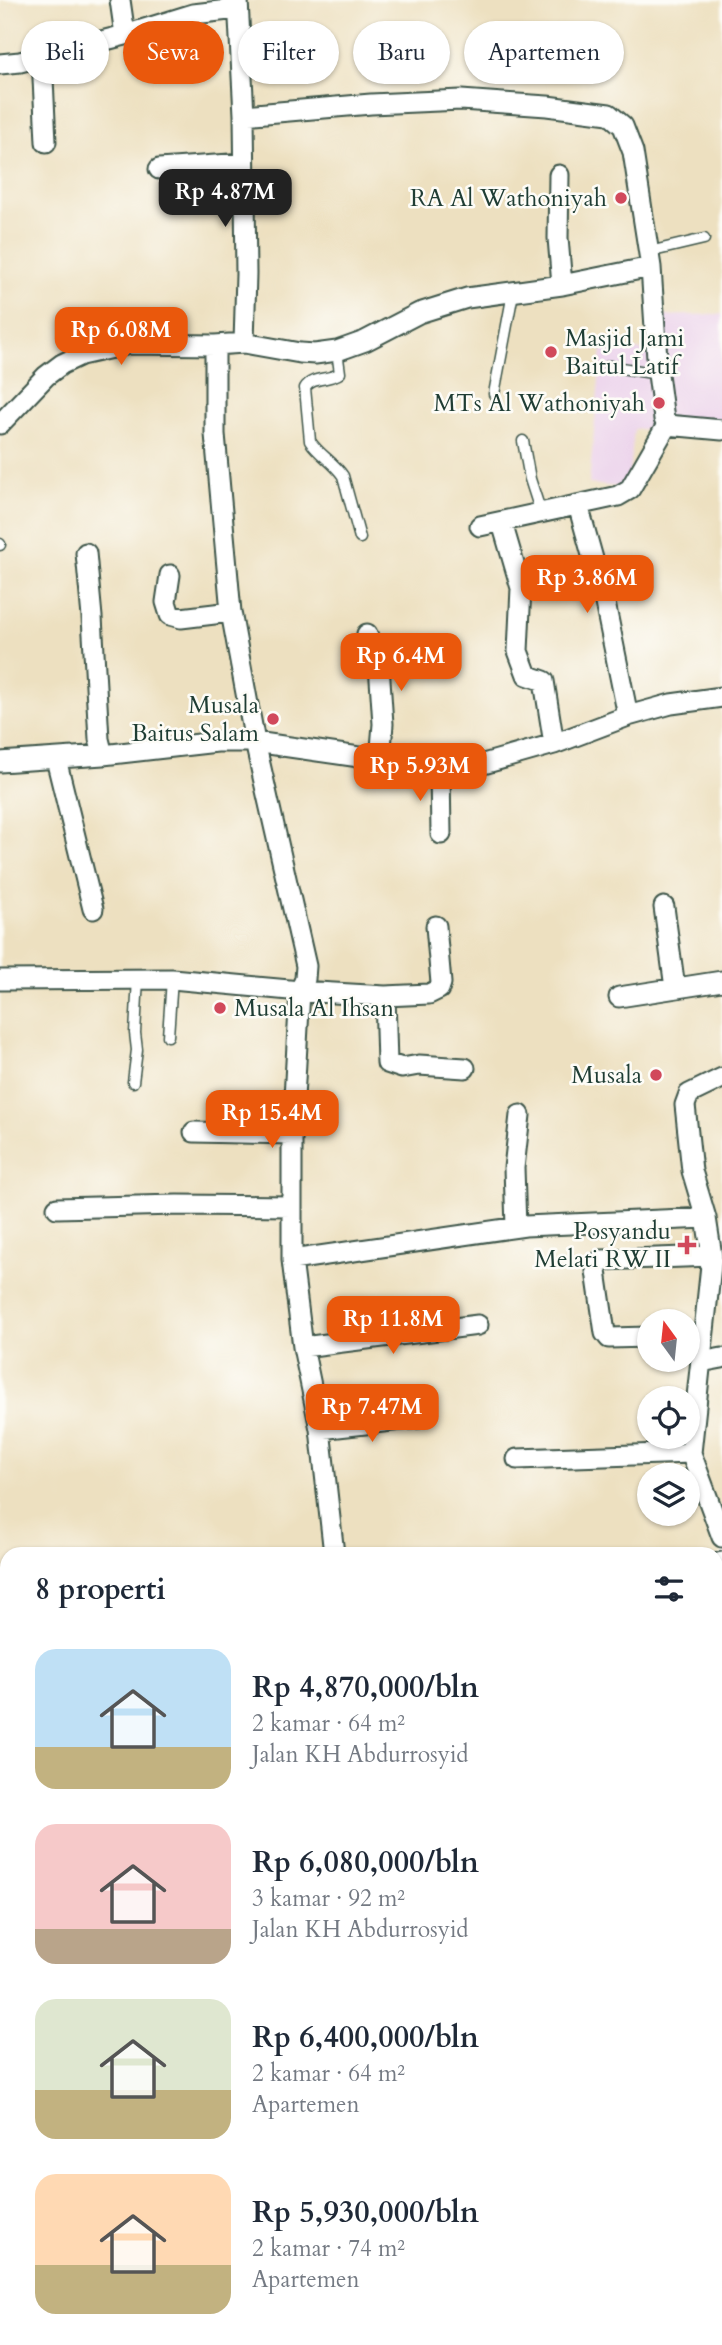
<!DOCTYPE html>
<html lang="id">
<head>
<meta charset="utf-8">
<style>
  :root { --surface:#fff; --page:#f2f2f3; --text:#1f2937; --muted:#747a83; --accent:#ea580c }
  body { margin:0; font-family:Cardo,serif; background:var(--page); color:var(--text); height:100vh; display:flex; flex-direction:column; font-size:26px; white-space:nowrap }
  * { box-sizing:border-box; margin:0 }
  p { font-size:23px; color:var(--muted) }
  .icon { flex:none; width:38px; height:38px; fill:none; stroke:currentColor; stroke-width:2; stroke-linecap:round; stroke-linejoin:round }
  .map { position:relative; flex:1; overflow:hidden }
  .details { position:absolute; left:0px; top:1547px; width:723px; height:798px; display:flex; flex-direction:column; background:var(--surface); border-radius:21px 21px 0 0; box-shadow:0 2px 5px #0004 }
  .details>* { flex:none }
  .banner { position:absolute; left:21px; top:21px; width:681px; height:63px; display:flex; gap:14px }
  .needle { width:46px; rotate:345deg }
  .tools { position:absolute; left:637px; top:1309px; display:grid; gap:14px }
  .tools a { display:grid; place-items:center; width:63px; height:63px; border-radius:50%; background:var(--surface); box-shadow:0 2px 5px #0004; font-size:35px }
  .price { position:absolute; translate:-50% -60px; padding:0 16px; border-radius:14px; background:var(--accent); color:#fff; font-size:23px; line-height:46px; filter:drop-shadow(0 2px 4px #0008) }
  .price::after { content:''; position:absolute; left:50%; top:42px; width:21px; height:16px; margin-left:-10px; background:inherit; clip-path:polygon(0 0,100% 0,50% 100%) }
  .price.on { background:#222; color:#fff }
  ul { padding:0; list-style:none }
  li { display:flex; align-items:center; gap:21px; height:175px; padding:0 35px }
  li span { display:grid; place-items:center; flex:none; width:196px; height:140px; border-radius:21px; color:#555 }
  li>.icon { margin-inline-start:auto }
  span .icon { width:84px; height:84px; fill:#fffc; stroke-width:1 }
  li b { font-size:30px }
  h2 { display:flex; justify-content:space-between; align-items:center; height:84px; padding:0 35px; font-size:30px }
  .chip { padding:0 24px; border-radius:32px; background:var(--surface); box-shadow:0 2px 5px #0004; font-size:24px; line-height:63px }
  .chip.on { background:var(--accent); color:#fff }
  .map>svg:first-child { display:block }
</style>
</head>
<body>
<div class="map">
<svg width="722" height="2345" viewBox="0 0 722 2345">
  <rect width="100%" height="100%" fill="#fdfcf7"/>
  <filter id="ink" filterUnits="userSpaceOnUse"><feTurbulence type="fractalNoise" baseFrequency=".0143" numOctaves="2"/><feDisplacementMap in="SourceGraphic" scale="14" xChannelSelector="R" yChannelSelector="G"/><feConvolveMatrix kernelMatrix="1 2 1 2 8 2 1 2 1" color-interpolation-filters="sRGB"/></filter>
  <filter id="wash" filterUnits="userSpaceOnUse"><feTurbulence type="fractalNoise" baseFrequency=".00686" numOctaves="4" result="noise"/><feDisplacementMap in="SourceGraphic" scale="28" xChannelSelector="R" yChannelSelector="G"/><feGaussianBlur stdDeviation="1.57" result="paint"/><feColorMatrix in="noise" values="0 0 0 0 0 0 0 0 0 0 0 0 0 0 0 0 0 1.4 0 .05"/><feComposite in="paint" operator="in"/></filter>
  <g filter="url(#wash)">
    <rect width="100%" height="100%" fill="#ede0c0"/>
    <path fill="#ebd1eb" d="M 722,314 L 722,428 L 634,429 L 628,488 L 589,484 L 602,349 L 662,351 L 660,316 Z
      M 291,2338 L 506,2338 L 507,2345 L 292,2345 Z"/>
  </g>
  <g filter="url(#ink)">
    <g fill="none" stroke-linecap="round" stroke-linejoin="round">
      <defs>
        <path id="lane" d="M 649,252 L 704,239
          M 337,351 L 340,373 C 329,381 312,376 305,388 L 310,441 C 319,455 334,462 343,476 L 360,538
          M 609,366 L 658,374
          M 494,394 L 513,293
          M 523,441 L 530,479 L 541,513
          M 0,544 L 0,545
          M 168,1036 L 172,979
          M 133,1082 L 137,1050 L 135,1033 L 138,978"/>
        <path id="street" d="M 120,0 L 125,35
          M 238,0 L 244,115 L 246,274 L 244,343
          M 42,57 L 46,142
          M 0,64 L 20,62 L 125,35 L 193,14 L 238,9
          M 244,115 L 371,104 L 461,100 L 547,106 L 609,114 L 623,126 L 633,152 L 651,267 L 658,374 L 664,419 L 667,425 L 722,430
          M 159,169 L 244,163
          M 559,175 L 558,238 L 562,285
          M 215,345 L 215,434 L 231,612 L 255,742 L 306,966 L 305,979 L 300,991 L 292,1134 L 292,1260 L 303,1347 L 320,1429 L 334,1554
          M 0,424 L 46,376 L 62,364 L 81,355 L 130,344 L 215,345 L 244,343 L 300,353 L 315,354 L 337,351 L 365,341 L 419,313 L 467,298 L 562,285 L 651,267
          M 578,505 L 604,598 L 628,716
          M 502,523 L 521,588 L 518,651 L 527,675 L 544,681 L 554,744
          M 480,526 L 618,496 L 630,489 L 667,425
          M 86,553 L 92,617 L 99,739 L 103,755
          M 170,575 L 166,602 L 170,615 L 181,618 L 231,612
          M 367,634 L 379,665 L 383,724 L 380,760
          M 56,759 L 93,909
          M 0,762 L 103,755 L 217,742 L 255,742 L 380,760 L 419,770 L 455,772 L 554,744 L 628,716 L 671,704 L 722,697
          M 440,772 L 441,834
          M 664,907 L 675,988
          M 0,980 L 172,979 L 300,991 L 385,996 L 429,994 L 439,989 L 441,983 L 436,926
          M 385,996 L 387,1063 L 402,1068 L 419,1065 L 465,1068
          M 619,997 L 722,981
          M 722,1078 L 689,1094 L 685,1105 L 692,1171 L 706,1218 L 712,1256 L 691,1453 L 722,1537
          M 194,1132 L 292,1134
          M 57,1208 L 177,1205 L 291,1206
          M 516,1227 L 514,1168 L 520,1115
          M 292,1260 L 525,1226 L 706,1218
          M 649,1337 L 609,1338 L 605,1333 L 596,1271 L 601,1260 L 712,1256
          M 303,1347 L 478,1325
          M 701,1362 L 722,1358
          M 320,1429 L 419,1418
          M 517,1459 L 691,1453
          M 716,1564 L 722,1562
          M 0,1846 L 7,1844
          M 716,1994 L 722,1993
          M 0,2078 L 7,2079
          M 716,2127 L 722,2126
          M 0,2278 L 7,2278"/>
        <path id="secondary" d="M 0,1598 L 7,1598
          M 266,2345 L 266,2338"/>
      </defs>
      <use href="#lane" stroke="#3e5549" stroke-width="13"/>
      <use href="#street" stroke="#3e5549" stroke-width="23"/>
      <use href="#secondary" stroke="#3e5549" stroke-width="32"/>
      <use href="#lane" stroke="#fff" stroke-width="10"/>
      <use href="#street" stroke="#fff" stroke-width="19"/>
      <use href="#secondary" stroke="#fbe7c3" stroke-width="28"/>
    </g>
  </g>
  <g fill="#d1495b" stroke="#fdfcf7" stroke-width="2.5">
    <circle cx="621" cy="198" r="7"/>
    <circle cx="551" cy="352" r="7"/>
    <circle cx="659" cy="403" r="7"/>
    <circle cx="273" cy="719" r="7"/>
    <circle cx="220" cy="1008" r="7"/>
    <circle cx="656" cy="1075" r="7"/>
    <path d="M683.5 1234.5h7v7h7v7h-7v7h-7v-7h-7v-7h7z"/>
  </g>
  <g text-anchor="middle" stroke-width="5" stroke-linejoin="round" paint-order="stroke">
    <g font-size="24" fill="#1f3d34" stroke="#fdfcf7" text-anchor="end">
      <text x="607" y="206">RA Al Wathoniyah</text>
      <text x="565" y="346" text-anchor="start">Masjid Jami<tspan x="565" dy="28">Baitul Latif</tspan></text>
      <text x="645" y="411">MTs Al Wathoniyah</text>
      <text x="259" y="713">Musala<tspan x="259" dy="28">Baitus Salam</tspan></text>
      <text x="234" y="1016" text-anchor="start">Musala Al Ihsan</text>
      <text x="642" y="1083">Musala</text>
      <text x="671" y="1239">Posyandu<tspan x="671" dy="28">Melati RW II</tspan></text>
    </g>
  </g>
</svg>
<div class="tools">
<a><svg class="needle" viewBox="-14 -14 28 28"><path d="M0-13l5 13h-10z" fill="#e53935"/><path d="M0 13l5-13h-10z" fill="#747a83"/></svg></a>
<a><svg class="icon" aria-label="locate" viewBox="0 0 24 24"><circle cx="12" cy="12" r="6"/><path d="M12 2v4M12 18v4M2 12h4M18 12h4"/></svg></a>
<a><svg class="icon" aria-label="layers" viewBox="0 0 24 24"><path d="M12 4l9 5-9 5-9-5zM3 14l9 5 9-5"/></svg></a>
</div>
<b class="price on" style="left:225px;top:229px">Rp 4.87M</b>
<b class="price" style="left:121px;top:367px">Rp 6.08M</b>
<b class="price" style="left:587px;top:615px">Rp 3.86M</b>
<b class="price" style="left:401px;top:693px">Rp 6.4M</b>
<b class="price" style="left:420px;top:803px">Rp 5.93M</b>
<b class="price" style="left:272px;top:1150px">Rp 15.4M</b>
<b class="price" style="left:393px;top:1356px">Rp 11.8M</b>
<b class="price" style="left:372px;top:1444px">Rp 7.47M</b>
<div class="banner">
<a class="chip">Beli</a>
<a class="chip on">Sewa</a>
<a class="chip">Filter</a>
<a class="chip">Baru</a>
<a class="chip">Apartemen</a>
</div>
<section class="details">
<h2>8 properti<svg class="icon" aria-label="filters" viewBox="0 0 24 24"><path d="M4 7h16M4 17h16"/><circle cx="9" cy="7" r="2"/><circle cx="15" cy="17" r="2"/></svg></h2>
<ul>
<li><span style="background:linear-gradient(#bfe0f5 70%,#c2b280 0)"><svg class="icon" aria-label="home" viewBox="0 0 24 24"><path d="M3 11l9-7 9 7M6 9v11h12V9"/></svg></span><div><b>Rp 4,870,000/bln</b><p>2 kamar · 64 m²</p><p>Jalan KH Abdurrosyid</p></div></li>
<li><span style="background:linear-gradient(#f6c9c9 75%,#b9a48a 0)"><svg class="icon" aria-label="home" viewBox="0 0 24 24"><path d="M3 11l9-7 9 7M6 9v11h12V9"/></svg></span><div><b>Rp 6,080,000/bln</b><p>3 kamar · 92 m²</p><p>Jalan KH Abdurrosyid</p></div></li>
<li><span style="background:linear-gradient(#dfe7d0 65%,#c2b280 0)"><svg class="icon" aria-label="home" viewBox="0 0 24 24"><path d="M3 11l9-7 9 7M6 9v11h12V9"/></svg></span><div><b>Rp 6,400,000/bln</b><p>2 kamar · 64 m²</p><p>Apartemen</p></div></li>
<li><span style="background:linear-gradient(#ffd9b3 65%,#c2b280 0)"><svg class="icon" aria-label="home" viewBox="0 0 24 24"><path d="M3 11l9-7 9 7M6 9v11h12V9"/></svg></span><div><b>Rp 5,930,000/bln</b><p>2 kamar · 74 m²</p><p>Apartemen</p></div></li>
</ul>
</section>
</div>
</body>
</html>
